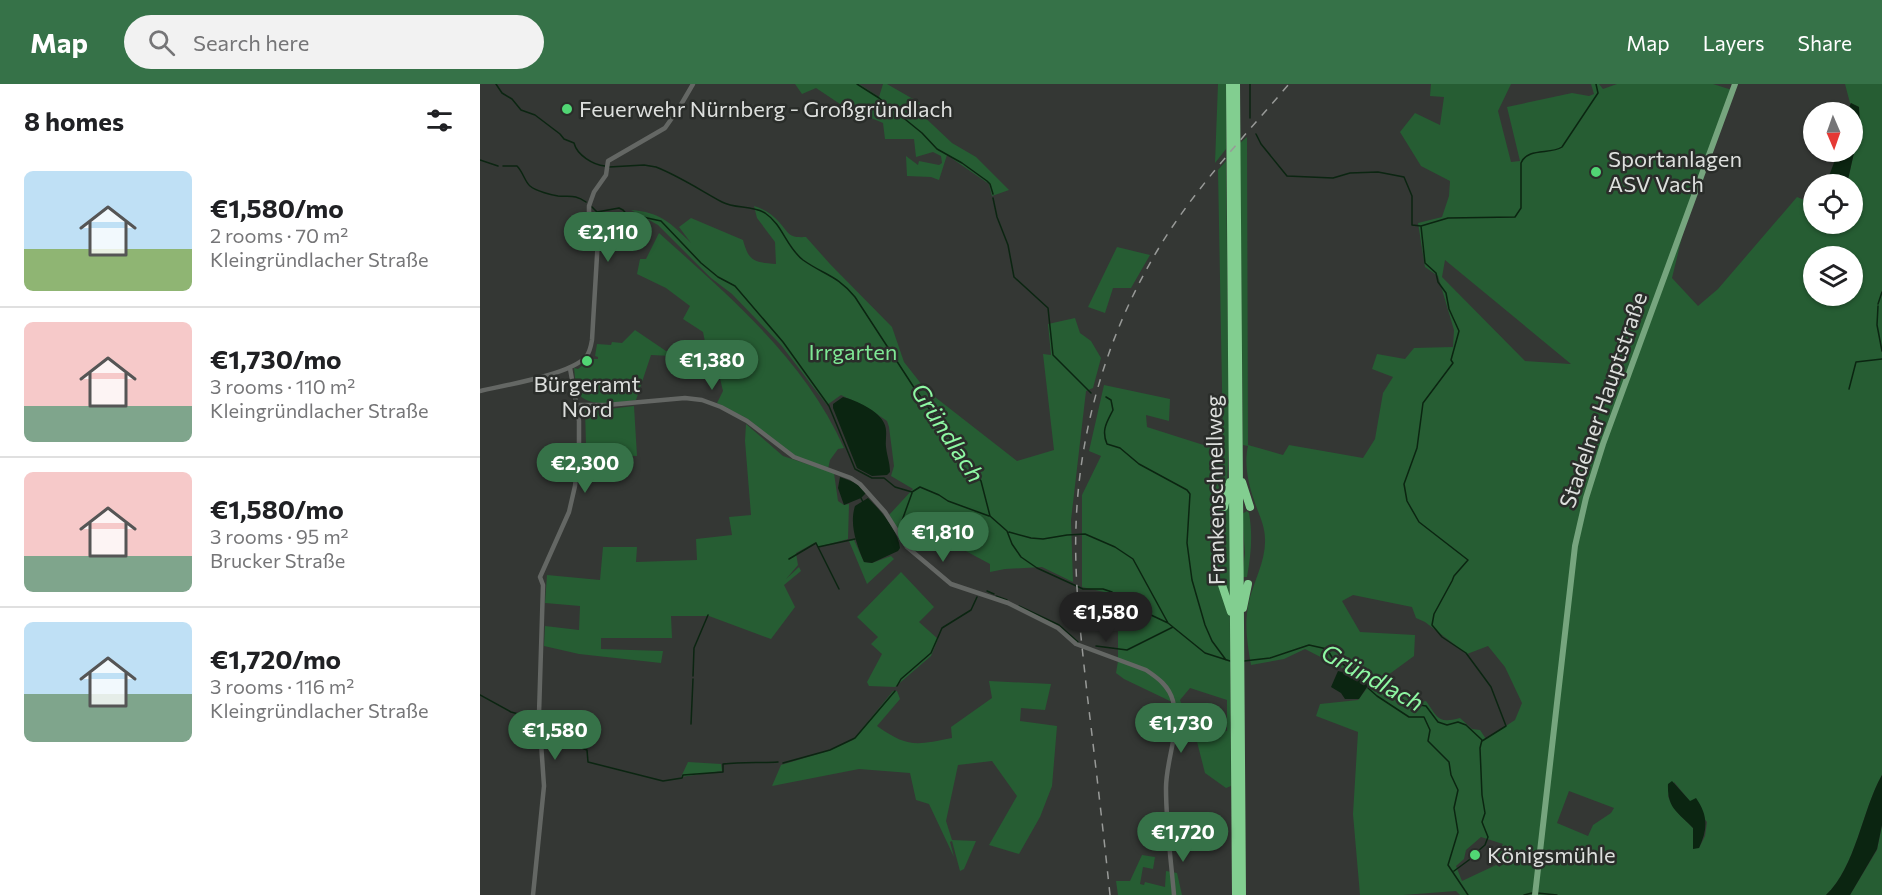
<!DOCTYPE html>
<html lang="en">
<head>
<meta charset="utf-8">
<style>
  :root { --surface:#fff; --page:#f2f2f2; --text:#202124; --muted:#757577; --line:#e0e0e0; --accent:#367248 }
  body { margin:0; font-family:Commissioner,sans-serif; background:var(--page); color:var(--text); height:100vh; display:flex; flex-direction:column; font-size:22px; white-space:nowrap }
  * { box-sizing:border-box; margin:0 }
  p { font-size:20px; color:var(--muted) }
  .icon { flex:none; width:33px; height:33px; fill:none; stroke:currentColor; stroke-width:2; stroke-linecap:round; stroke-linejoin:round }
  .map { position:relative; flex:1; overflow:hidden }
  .details { display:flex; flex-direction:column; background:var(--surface); width:480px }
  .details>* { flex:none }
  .needle { width:39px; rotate:178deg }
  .controls { position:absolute; left:1323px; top:18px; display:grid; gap:12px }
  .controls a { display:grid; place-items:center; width:60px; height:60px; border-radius:50%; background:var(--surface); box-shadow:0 2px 4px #0004; font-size:30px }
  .price { position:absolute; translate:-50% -51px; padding:0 14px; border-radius:21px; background:var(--accent); color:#fff; font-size:20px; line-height:39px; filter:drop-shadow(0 2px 3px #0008) }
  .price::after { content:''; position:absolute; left:50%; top:36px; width:18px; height:14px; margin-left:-9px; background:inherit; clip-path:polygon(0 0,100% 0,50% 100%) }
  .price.selected { background:#222; color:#fff }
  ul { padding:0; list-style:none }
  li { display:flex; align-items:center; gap:18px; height:150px; padding:0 24px }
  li+li { border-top:2px solid var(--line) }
  li span { display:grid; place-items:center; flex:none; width:168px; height:120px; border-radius:9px; color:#555 }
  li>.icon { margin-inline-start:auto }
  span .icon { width:72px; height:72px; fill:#fffc; stroke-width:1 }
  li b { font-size:26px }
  h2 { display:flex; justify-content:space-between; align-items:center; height:72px; padding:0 24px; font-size:26px }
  header { display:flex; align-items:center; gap:36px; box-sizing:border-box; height:84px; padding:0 30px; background:var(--accent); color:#fff }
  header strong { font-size:28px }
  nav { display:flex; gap:33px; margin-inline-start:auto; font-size:21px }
  .search { width:420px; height:54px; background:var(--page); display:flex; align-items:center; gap:15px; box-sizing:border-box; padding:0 21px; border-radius:33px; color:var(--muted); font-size:22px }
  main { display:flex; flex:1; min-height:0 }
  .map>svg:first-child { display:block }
</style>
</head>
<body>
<header>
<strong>Map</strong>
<div class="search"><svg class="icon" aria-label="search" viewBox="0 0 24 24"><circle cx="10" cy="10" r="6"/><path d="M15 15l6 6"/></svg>Search here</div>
<nav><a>Map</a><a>Layers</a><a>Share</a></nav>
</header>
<main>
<section class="details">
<h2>8 homes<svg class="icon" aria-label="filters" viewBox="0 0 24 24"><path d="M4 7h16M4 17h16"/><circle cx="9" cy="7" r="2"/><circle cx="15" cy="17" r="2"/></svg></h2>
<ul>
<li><span style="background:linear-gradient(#bfe0f5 65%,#8fb573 0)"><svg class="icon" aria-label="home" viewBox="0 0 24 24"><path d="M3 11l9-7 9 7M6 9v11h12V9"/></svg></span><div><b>€1,580/mo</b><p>2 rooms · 70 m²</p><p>Kleingründlacher Straße</p></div></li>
<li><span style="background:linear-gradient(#f6c9c9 70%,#7fa58c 0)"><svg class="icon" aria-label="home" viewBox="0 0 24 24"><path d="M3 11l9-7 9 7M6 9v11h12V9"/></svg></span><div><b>€1,730/mo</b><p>3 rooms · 110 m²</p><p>Kleingründlacher Straße</p></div></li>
<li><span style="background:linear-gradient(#f6c9c9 70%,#7fa58c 0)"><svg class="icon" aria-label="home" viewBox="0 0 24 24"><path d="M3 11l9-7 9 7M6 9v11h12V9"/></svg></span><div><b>€1,580/mo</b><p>3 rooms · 95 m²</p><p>Brucker Straße</p></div></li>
<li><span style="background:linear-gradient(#bfe0f5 60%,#7fa58c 0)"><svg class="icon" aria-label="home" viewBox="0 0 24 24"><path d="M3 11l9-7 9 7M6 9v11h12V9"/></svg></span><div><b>€1,720/mo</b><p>3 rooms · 116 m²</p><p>Kleingründlacher Straße</p></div></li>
</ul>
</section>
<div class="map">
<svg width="1402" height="811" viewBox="0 0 1402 811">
  <rect width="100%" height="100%" fill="#343734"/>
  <path fill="#265d33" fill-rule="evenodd" d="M 315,0 L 379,0 L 399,13 L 403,0 L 407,0 L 440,19 L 437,26 L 472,59 L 496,73 L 529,106 L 512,112 L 509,100 L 467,71 L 459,96 L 451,93 L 427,92 L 426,72 L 438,81 L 439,77 L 459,81 L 462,79 L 461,72 L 453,68 L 436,73 L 434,55 L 405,55 L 403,39 L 363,22 L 336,4 L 322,10 Z
    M 738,0 L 746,0 L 746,65 L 735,79 Z
    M 951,0 L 1031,0 L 1018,27 L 1031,78 L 1040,77 L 1027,23 L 1092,9 L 1109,12 L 1114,10 L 1111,0 L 1119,0 L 1123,5 L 1137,0 L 1233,0 L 1252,6 L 1209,124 L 1192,194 L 1218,222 L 1238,205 L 1317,113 L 1329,118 L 1333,123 L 1334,140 L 1372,140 L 1372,100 L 1367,100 L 1380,42 L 1379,23 L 1370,19 L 1365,0 L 1402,0 L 1402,691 C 1382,726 1376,783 1346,811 L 980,811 L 976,807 L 923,811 L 880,811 L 873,730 L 878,648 L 836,632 L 840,620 L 878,616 L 891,599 L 825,565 L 804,575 L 771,581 C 767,559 764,539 769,517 C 774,497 786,476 785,455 C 785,441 778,429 774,416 C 768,399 764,379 768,362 L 763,361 L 760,59 L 767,53 L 768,361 L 803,371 L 809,361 L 883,374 L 895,355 L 903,309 L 913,293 L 892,285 L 897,270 L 925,275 L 934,264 L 973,263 L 974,246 L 958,192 L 945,183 L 938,139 L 962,133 L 969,112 L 970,97 L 941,82 L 920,48 L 935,29 L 960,41 L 964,13 L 950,12 ZM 1334,172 L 1372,172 L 1372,212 L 1334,212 ZM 965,176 L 1091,280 L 1090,280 L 1045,277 L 962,193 ZM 873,511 L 932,523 L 936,534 L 945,538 L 987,570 L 1008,562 L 1025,583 L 1042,619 L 1035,636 L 1006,655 L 1000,646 L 992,645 L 980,634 C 958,640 958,634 946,617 L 936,619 L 915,605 L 904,594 L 934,572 L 935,551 L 880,548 L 862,517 ZM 1194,698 L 1227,738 L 1225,752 L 1219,764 L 1213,764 L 1213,744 C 1203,733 1193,727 1188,712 ZM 1089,707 L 1134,724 L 1131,729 L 1113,741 L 1108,752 L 1077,739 ZM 1001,753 L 1023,760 L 1015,775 L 1022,779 L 1020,783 L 1016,781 L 982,797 L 976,782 L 984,775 L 986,766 Z
    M 746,77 L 749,360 L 747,400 L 749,412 L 751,702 L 746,704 L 725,689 L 715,650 L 705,633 L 699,631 L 692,618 L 644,595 L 636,589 L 638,577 L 638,518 L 624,508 L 602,503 L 602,411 L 621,372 L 609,367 L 624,301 L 690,315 L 689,337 L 666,331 L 667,343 L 736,365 L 743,358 L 738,86 ZM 710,604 L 747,616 L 747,647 L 706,633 L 700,616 Z
    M 274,122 C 284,125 292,130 299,138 C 310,150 308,154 326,153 L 350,180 L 412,243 L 424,278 L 446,306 L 537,377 L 574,366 L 563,270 L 571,271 L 568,240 L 595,234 L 600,249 L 611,257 L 621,274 L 613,304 L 606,307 L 591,436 L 593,498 L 562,483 L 525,485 L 510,488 L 510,480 L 467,457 L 460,460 L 441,451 L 428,463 L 409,431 L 433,405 L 411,392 L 414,382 L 409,343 L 407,337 L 388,324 L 361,311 L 347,321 L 301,261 L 252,210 L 231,194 L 178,141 L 151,126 C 180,128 191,139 211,159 L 199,143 L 211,134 L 263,156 C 269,178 274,178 296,180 L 295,158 L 277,134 Z
    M 179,149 C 249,212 325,276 364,364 L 358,365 L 350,376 L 348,385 L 309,369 L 268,335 L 237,319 L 243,307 L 235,274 L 171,271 L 156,316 C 141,318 105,325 98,308 C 95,301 95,291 94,284 L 98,285 L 111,275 L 118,275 L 118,273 L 115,272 L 117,260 L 131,261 L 132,258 L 142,259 L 155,246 L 186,267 L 222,268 L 225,258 L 223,248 L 203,235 L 210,222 L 186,204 L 157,190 L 160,175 L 166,175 Z
    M 637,163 L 670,171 L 651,204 L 633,204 L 625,229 L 608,223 Z
    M 154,322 L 157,372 L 103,370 L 106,361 L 105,325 L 129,325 Z
    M 266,340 L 303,372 L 354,389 L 358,417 L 364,421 L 369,420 L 368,455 L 338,463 L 336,458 L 316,469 L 318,481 L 306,495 L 319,483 L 321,487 L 304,501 L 315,523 L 291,555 L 229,532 L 191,532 L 192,554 L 121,554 L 121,565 L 183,567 L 181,579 L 99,570 L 64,562 L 65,542 L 99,546 L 100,522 L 65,519 L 67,491 L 120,496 L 123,463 L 157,463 L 156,478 L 217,476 L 216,455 L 252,451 L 249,433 L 271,431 L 265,357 Z
    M 767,427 L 769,429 C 773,452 771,470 767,493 L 762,493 L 765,469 L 762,430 Z
    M 374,456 L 384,478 L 392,479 L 411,472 L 414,475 L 387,500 L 369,457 Z
    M 421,488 L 454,523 L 439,538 L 458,555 L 451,572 L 415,603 L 389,602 L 387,598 L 402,570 L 391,560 L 398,553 L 377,533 Z
    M 509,597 L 571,600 L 565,626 L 541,624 L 540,637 L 577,642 L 572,702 L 560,733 L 539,770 L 509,761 L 537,712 L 512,677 L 478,681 L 466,737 L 472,756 L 496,757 L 484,785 L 480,787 L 472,757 L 470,758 L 474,773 L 449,720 L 436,716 L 430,689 L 379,685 L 292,702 L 301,681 L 348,667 L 373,656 L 413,607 L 417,607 L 420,615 L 397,642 C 428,664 436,661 472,654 L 471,643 L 512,614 Z
    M 208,678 L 241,680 L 242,687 L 201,693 Z
    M 1402,741 L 1402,811 L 1370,811 L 1397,766 Z
    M 662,771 L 675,773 L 673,785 L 663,783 L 660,800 L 664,801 L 665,798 L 685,803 L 686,787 L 697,789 L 702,811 L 638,811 L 636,797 L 650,797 Z"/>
  <path fill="#0b2511" d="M 1371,19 L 1379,23 L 1380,42 L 1367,100 L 1346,100 L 1358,68 L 1372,68 L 1372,28 L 1367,28 Z
    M 363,313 C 376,316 399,327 404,339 C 408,347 405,355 406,363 C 407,372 410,379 410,388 L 407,391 L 392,392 L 377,384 L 353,324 L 353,320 Z
    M 360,393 L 376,399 L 386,409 L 381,414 L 364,421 L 358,404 Z
    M 388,414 C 401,427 418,446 420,464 L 418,467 L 392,479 L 384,478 C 377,461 369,441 375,422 Z
    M 858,587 L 875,591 L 889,600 L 879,615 L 865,615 L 861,609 L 851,603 Z
    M 1402,691 L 1402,741 L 1397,765 L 1370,811 L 1346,811 C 1376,783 1382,726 1402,691 Z
    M 1192,697 L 1210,717 L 1216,714 C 1228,731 1228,745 1219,764 L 1213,765 L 1213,744 C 1198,728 1187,725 1188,700 Z"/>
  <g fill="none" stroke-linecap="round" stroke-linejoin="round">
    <path stroke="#0b2511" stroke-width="1.5" d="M 16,0 L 22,9 L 32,15 L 41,26 L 55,31 L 80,50 L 84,55 L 94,59 C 97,71 113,81 125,82
      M 377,0 L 399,14 L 442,49 L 457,65 L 482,79 L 507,97 L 510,100 L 513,110
      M 770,0 L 770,34
      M 776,50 L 781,60 L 807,92 L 853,94 L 870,89 L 898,88 L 924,93 L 932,112 L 932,141 L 941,142
      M 0,76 L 18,82
      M 23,82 L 37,82 C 43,88 45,98 50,102 C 56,107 71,111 78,112 C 90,113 95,110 106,118
      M 129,83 L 164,81 L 176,83 C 199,92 220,106 242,118 C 255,125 272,121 285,129 C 303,141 306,163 323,176 C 344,191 357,191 375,213 L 433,302 L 501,397 L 510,432 L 527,447 L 532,460 L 541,473 L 557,484 L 603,505 L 623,505 L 632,508 L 639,516 L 688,539 L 725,569 L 750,577
      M 513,114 L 517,133 L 528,161 L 534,193 L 568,224 L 573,271 L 611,309
      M 112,123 L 117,128 L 139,124 L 143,126 L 151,135 L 158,132 L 181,137 L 221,179 L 238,193 L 255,202 L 303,258 L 349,322 L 375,385 L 392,394 L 404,394 L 415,403 L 432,408 L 440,403 L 459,411 L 468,417 L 509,432
      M 1398,220 L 1402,208
      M 1398,222 L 1397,241 L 1402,267
      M 1369,305 L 1376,278 L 1402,275
      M 626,313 L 631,316 L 633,326 C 627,338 621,346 627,360 L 640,364 L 659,380 L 707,406 L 710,410 L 707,459 L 712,496 L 725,541 L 732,557 L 746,576
      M 381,414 L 383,418
      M 419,445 L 432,409
      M 529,448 L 551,454 L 563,455 L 587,451 L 605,450 L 635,463 L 653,475 L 688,539
      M 338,463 L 359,505
      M 309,475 L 336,459 L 338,463 L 375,455
      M 507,507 L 514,510
      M 516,512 L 527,516
      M 539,522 L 579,541 L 598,558
      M 616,562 L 647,566 L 693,543
      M 764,577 L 790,574 L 829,561 L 847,565 L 853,575 L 888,594 L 934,623 L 940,621 L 946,622 L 958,638 L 967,641 L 978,638 L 986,641 L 1002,656 L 1000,664 L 1002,711 L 1005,729 L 1002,738 L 1008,753 L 1005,761 L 998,767
      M 213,592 L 214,564 L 228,531
      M 417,602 L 421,595 L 451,569 L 462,544 L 491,526 L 497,513
      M 888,604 L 897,612 L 929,633 L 944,633 L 950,646 L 948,657 L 969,678 L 971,691 L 978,706 L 974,724 L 978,748 L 968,781 L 988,811
      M 0,611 L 31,628 L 57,635
      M 211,640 L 213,595
      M 1002,657 L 1026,642 L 1011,603 L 1003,592 L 986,569 L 962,553 L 952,541 L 954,530 L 972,497 L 974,492 L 988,476 L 939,438 L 927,417 L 924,400 L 937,364 L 943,319 L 973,279 L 971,276 L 979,247 L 969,225 L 966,209 L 958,198 L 956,189 L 945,179 L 941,142 L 968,134 L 1035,133 L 1041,124 L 1041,79 C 1048,63 1070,71 1082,63 L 1118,9 L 1116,0
      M 65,659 L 81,662 L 83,657 L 107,666 L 108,678 L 183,697 L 202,694 L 203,691 L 243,688 L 243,680 C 262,678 279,679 298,678
      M 303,679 L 350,666 L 375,654 L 415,607
      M 974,787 L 993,773
      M 1057,809 L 1077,811
      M 1044,811 L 1052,809"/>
    <path stroke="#646764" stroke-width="4.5" d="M 0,307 C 25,301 89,291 106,273 C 110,268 111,262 112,256 L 118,155 L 118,146 L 109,128 L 109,122 L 114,108 L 126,91 L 128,77 L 185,44 L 199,24 L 213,0
      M 97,321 L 127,321 L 205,314 L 222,316 L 241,323 L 267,337 L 314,373 L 371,394 L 380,400 L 405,428 L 427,463 L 471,500 L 528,519 L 578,544 L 596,560 L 666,586 C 678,594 689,602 693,617 C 701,646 686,675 686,704 C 686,740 691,776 694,811
      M 53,811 L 64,702 L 59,630 L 63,501 L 60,493 L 89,428 L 95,402 L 99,364 L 99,337 L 90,284"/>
    <path stroke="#76a57e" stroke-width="6" d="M 1055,811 L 1095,462 L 1106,414 L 1123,360 L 1255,0"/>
    <path stroke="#82ce90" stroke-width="8" d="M 750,0 L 756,811
      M 756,0 L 762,811
      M 762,398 L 770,423
      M 744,423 L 750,398
      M 742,501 L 751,528
      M 763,524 L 768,500"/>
    <path stroke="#989a98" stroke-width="1.5" stroke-dasharray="8 8" stroke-linecap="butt" d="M 630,811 C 623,744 615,676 607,609 C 601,553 594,497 596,442 C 599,345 628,249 677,167 C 714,105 763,54 809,0"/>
  </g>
  <g fill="#51d674" stroke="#2a2d2a" stroke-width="2">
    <circle cx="87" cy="25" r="6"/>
    <circle cx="1116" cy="88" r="6"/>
    <circle cx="107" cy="277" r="6"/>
    <circle cx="995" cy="771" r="6"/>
  </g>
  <g text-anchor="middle" stroke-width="5" stroke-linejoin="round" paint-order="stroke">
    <g font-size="22" fill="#dddfdd" stroke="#2a2d2a" text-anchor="start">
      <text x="99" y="33">Feuerwehr Nürnberg - Großgründlach</text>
      <text x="1128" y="83">Sportanlagen<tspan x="1128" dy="25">ASV Vach</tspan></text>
      <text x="107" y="308" text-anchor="middle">Bürgeramt<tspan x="107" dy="25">Nord</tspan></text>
      <text x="1007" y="779">Königsmühle</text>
    </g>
    <g font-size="22" fill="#7ee794" stroke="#2a2d2a">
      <text x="373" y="276">Irrgarten</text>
    </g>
    <g font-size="22" fill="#dddfdd" stroke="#2a2d2a">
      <text transform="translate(1123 316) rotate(-71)" y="8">Stadelner Hauptstraße</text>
      <text transform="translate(735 406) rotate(-91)" y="8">Frankenschnellweg</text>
    </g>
    <g font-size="24" font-style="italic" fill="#8ef8a3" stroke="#2a2d2a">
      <text transform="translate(467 349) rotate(57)" y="8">Gründlach</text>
      <text transform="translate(892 594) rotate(29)" y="8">Gründlach</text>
    </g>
  </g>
</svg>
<div class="controls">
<a><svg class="needle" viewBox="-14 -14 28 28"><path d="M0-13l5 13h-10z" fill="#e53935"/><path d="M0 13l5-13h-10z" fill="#757577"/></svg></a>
<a><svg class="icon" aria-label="locate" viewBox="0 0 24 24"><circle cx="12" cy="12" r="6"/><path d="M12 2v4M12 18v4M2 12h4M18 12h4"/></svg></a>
<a><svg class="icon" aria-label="layers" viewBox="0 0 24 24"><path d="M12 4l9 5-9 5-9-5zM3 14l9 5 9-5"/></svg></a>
</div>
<b class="price" style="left:128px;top:179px">€2,110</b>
<b class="price" style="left:232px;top:307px">€1,380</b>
<b class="price" style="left:105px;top:410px">€2,300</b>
<b class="price" style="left:463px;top:479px">€1,810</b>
<b class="price selected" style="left:626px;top:559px">€1,580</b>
<b class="price" style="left:701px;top:670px">€1,730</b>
<b class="price" style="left:75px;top:677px">€1,580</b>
<b class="price" style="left:703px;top:779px">€1,720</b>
</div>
</main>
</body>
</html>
